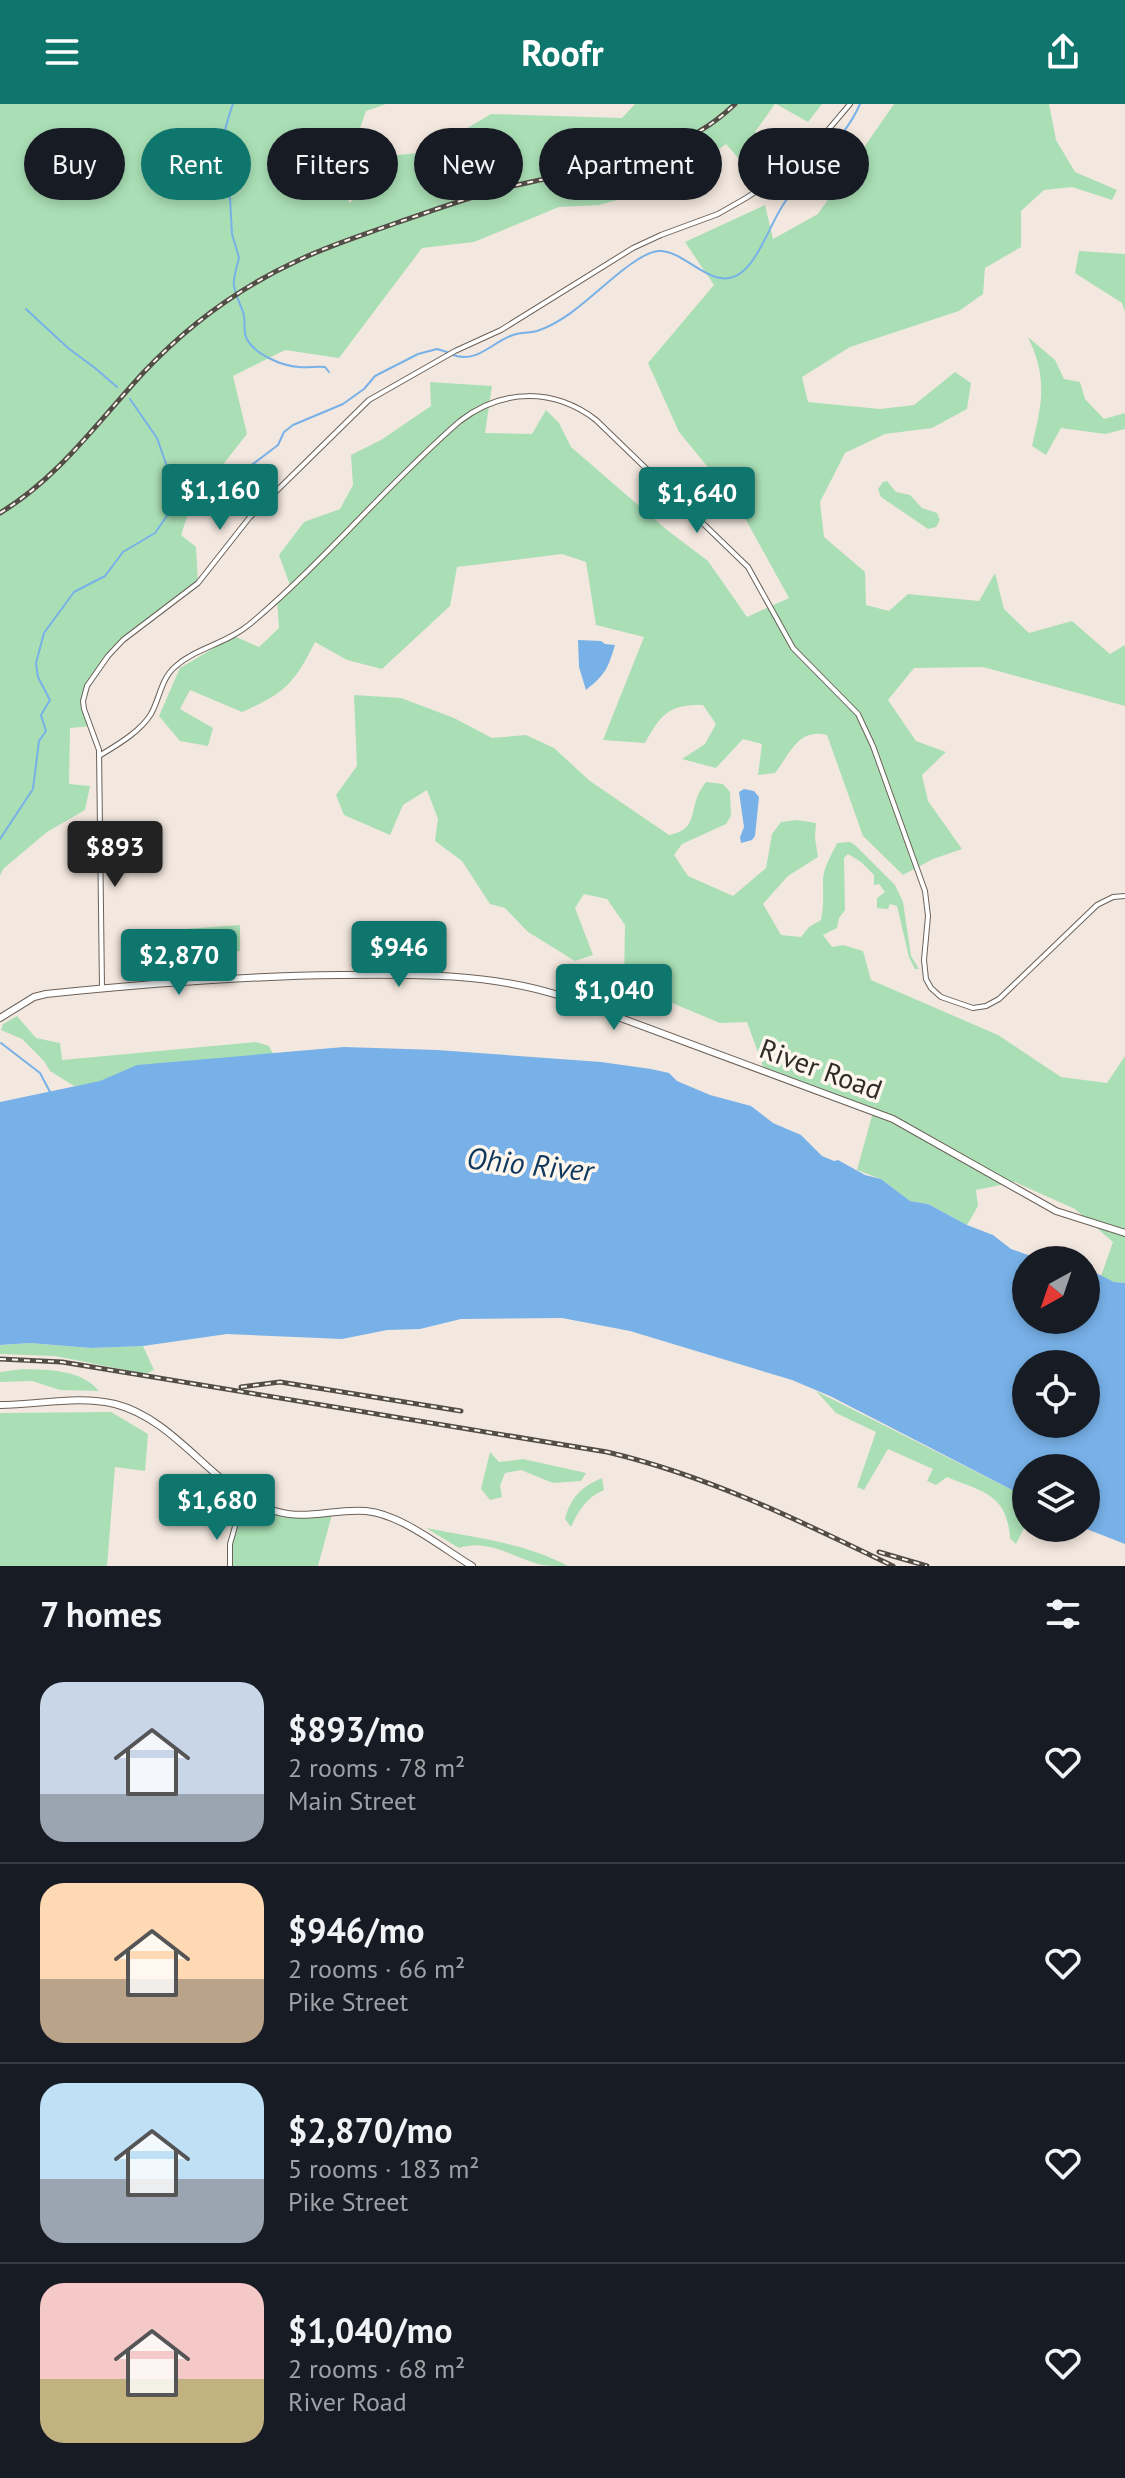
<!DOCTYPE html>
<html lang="en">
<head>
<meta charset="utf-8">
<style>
  :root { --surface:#171b24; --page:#242831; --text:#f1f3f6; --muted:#9ea1a6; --line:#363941; --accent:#0f766e }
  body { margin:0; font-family:"PT Sans",sans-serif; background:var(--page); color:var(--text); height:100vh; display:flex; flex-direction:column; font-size:30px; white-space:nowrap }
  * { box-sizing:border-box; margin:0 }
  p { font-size:26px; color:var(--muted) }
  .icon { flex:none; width:44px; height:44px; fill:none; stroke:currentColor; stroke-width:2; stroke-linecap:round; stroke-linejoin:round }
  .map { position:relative; height:1462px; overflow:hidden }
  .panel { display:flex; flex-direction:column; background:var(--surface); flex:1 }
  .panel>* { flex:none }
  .guide { position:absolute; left:24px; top:24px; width:1078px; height:72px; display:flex; gap:16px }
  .needle { width:52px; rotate:220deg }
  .fabs { position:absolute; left:1012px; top:1142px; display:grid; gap:16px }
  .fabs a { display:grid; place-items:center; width:88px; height:88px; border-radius:50%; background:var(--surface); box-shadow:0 4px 12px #0003; font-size:40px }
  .price { position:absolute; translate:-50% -68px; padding:0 18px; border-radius:8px; background:var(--accent); color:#fff; font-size:26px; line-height:52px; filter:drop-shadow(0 2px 4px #0008) }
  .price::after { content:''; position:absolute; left:50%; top:48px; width:24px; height:18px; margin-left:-12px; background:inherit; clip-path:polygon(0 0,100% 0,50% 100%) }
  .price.on { background:#222; color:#fff }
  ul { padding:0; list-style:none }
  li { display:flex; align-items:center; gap:24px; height:200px; padding:0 40px }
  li+li { border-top:2px solid var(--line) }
  li span { display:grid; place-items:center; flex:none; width:224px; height:160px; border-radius:24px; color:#555 }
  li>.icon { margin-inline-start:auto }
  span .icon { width:96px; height:96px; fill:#fffc; stroke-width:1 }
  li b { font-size:34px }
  h2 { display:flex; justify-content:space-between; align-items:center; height:96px; padding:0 40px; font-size:34px }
  .chip { padding:0 28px; border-radius:36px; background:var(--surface); box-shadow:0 4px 12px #0003; font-size:28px; line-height:72px }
  .chip.on { background:var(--accent); color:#fff }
  header { display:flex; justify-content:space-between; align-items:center; height:104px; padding:0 40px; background:var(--accent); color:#fff; font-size:36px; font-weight:800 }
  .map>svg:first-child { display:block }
</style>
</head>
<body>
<header><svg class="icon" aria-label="menu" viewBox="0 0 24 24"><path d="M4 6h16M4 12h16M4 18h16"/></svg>Roofr<svg class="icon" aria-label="share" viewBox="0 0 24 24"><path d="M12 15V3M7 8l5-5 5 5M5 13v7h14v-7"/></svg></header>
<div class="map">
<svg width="1125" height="1462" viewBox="0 0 1125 1462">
  <rect width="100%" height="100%" fill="#f3e8df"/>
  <path fill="#aadfb5" d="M 0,0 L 386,0 L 366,7 L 359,27 L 326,35 L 339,83 L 350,99 L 389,52 L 427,48 L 491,10 L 622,14 L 635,0 L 775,0 L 755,28 L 761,41 L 745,62 L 726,40 L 715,48 L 712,62 L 667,82 L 599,101 L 559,103 L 474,138 L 422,144 L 339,254 L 285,246 L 233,272 L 247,330 L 191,401 L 181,431 L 196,443 L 198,479 C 167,502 77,561 84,605 C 84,610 89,617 91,622 L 70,624 L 69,680 L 90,682 L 85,706 L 47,728 L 3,765 L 0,772 Z
    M 776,0 L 822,0 L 808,18 Z
    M 894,0 L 1049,0 L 1056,36 L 1075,68 L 1117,86 L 1112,96 L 1072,83 L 1044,86 L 1021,107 L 1021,143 L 985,164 L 983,190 L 959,207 L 850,243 L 802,273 L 808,298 L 880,305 L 914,301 L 955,268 L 971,279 L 967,305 L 932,324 L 885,330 L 845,349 L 820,398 L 824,433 L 865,468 L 866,501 L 889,507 L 908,490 L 979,497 L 995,469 L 1004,505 L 1029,529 L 1072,517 L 1110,550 L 1125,541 L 1125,602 L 983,563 L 914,564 L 888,596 L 916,637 L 946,648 L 922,671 L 928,697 L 962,745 L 933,755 L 903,771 L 863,732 L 827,631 C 798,624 791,649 775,669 L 758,671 L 762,640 L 743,635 L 716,664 L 682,655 L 705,640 L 716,620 L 703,601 C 669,600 661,610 645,639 L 603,636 L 644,533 L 596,521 L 586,458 L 562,450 L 457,463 L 450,502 L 382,565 L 347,556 L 315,538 C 294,580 285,589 242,608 L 190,586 L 180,605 L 213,624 L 208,642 L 180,637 L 159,612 L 180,564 L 234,532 L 259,543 L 279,524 L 277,495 L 291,484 L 279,451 L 304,418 L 340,405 L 353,381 L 351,351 L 381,336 L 431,302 L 430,278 L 492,282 L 485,329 L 532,330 L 546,306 L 559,319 L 571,343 L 667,426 L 708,457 L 747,513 L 789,494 L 735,396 L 679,328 L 648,259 L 714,181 L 685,138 L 765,101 L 773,135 L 818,110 Z
    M 1079,147 L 1125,150 L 1125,208 L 1122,199 L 1075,169 Z
    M 1028,233 L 1055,256 L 1064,275 L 1080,278 L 1085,295 L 1104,315 L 1125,309 L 1125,325 L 1105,330 L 1061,324 L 1046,351 L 1032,342 C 1042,299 1048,275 1028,233 Z
    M 887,377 L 896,388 L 910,391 L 922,404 L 937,409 L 940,416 L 936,423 L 928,425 L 881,393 L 878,385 L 883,378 Z
    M 354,591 L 401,594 L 454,614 L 492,634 L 526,631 L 554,644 L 590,677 L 669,731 C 702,725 686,702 706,678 L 723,680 L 730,688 L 731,712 L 726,720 L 682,740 L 674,751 L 688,772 L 733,792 L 766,764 L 772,730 L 781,718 L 797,716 L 816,719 L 815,734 L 818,753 L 788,772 L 763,800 L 781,831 L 801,833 L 809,823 L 821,816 C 824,802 823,790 823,776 C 823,764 832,750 837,739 L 850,738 L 855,741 L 895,781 L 903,798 L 911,852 L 919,865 L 915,865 L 909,853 L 897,802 L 890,800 L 888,805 L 877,804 L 877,794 L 885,788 L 879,780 L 874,781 L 874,771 L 861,758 L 848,750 L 844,754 L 845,806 L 839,814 L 837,824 L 823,831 L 832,843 L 843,841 L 863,847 L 871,876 L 998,931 L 1061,973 L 1107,979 L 1125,952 L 1125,1179 L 1114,1178 L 1101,1172 L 1113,1138 L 1075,1105 L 1015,1078 L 976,1086 L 978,1102 L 967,1121 L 928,1100 L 910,1097 L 881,1075 L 857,1066 L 873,1008 L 765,968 L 747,918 L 720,919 L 624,879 L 625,821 L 607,795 L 584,790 L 575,804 L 593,851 L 575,857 L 528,828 L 505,804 L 490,800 L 462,757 L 435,737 L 438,715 L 427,686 L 403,701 L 390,731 L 344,711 L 336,691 L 357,662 Z
    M 240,821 L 240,847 L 212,850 L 213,876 L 158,880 L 157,827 Z
    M 17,912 L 36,934 L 60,939 L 62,956 L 256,938 L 269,942 L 275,954 L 74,982 L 50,967 L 44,957 L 22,935 L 1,926 L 3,920 Z
    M 30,1239 L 91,1244 L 143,1242 L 154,1266 L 146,1270 L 55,1252 L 0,1250 L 0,1241 Z
    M 23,1265 C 49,1266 81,1265 99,1287 L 60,1286 L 32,1277 L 0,1278 L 0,1268 Z
    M 816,1287 L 1026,1393 L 1026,1420 L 1016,1440 L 1010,1434 C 1007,1390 983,1388 947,1373 L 936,1381 L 927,1377 L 933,1365 L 888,1345 L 864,1386 L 857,1383 L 876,1328 L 836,1309 Z
    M 111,1308 L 148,1330 L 145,1367 L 115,1363 L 107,1462 L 0,1462 L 0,1309 Z
    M 490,1348 L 499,1358 L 523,1355 L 586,1369 L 581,1377 L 553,1379 L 521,1366 L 505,1369 L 500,1382 L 502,1393 L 490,1396 L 481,1385 Z
    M 602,1374 L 604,1386 C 586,1394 579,1406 571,1423 L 565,1415 C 571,1393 581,1383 602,1374 Z
    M 244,1391 L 287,1410 L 333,1407 L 318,1462 L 230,1462 L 230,1440 Z
    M 426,1424 C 475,1434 523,1438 568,1462 C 560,1462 550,1462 542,1461 C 514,1454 488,1434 459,1444 Z"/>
  <path fill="#78b1e8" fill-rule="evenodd" d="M 578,536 L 601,537 L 605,540 L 615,541 C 608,564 606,570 586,586 L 579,563 Z
    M 744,685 L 754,687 L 759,693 L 755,732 L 752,736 L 741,739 L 740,733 L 744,723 L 739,688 Z
    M 344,943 L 437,946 L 601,958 L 651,965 L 669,969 L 677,977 L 710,991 L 751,1002 L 773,1019 L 801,1031 L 822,1052 L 834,1057 L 838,1056 L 865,1071 L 881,1075 L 910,1097 L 928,1100 L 967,1121 L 993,1131 L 1011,1145 L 1042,1156 L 1026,1156 L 1026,1216 L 1086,1216 L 1086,1164 L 1114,1178 L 1125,1179 L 1125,1440 L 1084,1424 L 1086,1424 L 1086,1364 L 1026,1364 L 1026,1393 L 830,1292 L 792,1276 L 630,1227 L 562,1214 L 461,1215 L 420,1225 L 387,1226 L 342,1235 L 227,1230 L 143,1242 L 91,1244 L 30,1239 L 0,1241 L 0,998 L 100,977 L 137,961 ZM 1026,1260 L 1086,1260 L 1086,1320 L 1026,1320 Z"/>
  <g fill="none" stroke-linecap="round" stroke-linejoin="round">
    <path stroke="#78b1e8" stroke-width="2" d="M 233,0 C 231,4 220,42 221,45 C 221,51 227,58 230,63 L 226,85 L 230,94 L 232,130 L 239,154 C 231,183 232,180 243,208 C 246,216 243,225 246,233 C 253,250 282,262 299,263 C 308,264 316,262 325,263 L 329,268
      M 26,205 L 68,244 L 95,264 L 117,283
      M 453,251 C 477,260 492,238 513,231 C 521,228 530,229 537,227 C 572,216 602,180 631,160 C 638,155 650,148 658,147 C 686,145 713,191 742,168 C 759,155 771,119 783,101 C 806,65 843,39 860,0
      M 130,295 L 157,334 L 172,377 L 192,399
      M 0,735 L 33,685 L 39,637 L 46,627 L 41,611 L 50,596 L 38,573 L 36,559 L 44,529 L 74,488 L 105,472 L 123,448 L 155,429 L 169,409 L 237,372 L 278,341 L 284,328 L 293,321 L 343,300 L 364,285 L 375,272 L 418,250 L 437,245 L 447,248
      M 1,939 L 40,969 L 50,988"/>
    <defs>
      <path id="minor" d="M 99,652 C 117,641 140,628 151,610 C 160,594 161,574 176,562 C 196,544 226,540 250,520 C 325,457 386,381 460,317 C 503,284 554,284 596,316 L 748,463 L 793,544 L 858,610 L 873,642 L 925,787 L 928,812 L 924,856 L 926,875 L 931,884 L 941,893 L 973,904 L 986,902 L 999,895 L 1097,801 L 1113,793 L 1125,792
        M 102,884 L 99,646 L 84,605 L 83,597 L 87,582 L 108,552 L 123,536 L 198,479 L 250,413 L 369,296 L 455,247 L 501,226 L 633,144 L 661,131 L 718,110 L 746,94 L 801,58 L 850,0
        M 230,1462 L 230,1440 L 244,1391"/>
      <path id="major" d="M 0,914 L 34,893 L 46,890 C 143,880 241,872 340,871 C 415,870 492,869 564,893 L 893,1015 L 1056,1107 L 1125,1129
        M 0,1301 C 38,1301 78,1291 115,1300 C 178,1316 215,1388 275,1407 C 306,1417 335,1404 366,1407 C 401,1410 442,1444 472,1462"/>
    </defs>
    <use href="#minor" stroke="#6b6159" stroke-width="6"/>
    <use href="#major" stroke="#6b6159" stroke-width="8"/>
    <use href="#minor" stroke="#fff" stroke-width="4"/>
    <use href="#major" stroke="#fff" stroke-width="6"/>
    <defs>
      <path id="rail" d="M 0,409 C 58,374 97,319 143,269 C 187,222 240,183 299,156 C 330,141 363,131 396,119 C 432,107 468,93 505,84 C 587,63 672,61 735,0
        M 0,1255 L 62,1258 L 607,1348 C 709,1372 800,1417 893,1462
        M 241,1283 L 280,1278 L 461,1307
        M 879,1448 L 927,1462"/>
    </defs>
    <use href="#rail" stroke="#534d48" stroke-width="5"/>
    <use href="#rail" stroke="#fff6ee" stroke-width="2" stroke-dasharray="6" stroke-linecap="butt"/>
  </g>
  <g text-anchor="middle" stroke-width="7" stroke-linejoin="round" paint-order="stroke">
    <g font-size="28" fill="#302c28" stroke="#fff6ee">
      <text transform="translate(821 965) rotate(20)" y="10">River Road</text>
    </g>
    <g font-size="30" font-style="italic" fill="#0e385c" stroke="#fff6ee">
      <text transform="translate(530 1061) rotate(6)" y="10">Ohio River</text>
    </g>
  </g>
</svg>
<div class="fabs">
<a><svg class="needle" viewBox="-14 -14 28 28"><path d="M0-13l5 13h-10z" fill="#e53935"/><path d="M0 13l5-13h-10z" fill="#9ea1a6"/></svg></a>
<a><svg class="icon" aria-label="locate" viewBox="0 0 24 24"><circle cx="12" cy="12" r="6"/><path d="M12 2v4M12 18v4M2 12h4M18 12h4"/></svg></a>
<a><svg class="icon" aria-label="layers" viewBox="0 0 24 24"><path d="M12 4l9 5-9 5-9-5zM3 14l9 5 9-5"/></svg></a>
</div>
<b class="price" style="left:220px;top:428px">$1,160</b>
<b class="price" style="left:697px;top:431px">$1,640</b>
<b class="price on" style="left:115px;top:785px">$893</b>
<b class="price" style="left:399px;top:885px">$946</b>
<b class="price" style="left:179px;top:893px">$2,870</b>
<b class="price" style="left:614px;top:928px">$1,040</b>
<b class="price" style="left:217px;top:1438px">$1,680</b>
<div class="guide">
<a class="chip">Buy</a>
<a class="chip on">Rent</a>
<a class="chip">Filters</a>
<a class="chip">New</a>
<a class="chip">Apartment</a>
<a class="chip">House</a>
</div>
</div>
<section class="panel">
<h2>7 homes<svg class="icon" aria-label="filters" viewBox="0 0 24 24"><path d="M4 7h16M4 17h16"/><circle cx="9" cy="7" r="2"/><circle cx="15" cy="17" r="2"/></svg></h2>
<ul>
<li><span style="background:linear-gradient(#c9d6e8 70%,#9aa5b1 0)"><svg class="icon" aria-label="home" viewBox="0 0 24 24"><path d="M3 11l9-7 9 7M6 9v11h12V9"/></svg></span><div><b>$893/mo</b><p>2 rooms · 78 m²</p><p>Main Street</p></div><svg class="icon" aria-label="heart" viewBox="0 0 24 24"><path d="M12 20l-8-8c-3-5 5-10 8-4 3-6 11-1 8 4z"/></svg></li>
<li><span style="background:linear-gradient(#ffd9b3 60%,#b9a48a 0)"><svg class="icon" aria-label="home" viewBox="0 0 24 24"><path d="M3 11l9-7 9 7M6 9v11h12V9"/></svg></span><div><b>$946/mo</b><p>2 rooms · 66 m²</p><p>Pike Street</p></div><svg class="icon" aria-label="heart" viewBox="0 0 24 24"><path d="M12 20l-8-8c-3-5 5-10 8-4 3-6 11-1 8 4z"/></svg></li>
<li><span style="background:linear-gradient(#bfe0f5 60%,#9aa5b1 0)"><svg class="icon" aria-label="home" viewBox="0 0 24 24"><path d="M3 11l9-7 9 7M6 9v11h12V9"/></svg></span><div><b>$2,870/mo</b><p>5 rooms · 183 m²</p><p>Pike Street</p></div><svg class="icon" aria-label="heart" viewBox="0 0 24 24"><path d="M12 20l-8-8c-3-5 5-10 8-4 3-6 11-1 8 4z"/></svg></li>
<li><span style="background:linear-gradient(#f6c9c9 60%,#c2b280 0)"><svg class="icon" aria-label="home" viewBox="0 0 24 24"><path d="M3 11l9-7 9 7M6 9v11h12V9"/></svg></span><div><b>$1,040/mo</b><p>2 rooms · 68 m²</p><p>River Road</p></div><svg class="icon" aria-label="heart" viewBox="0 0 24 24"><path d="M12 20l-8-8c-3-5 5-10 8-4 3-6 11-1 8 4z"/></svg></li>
</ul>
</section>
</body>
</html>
